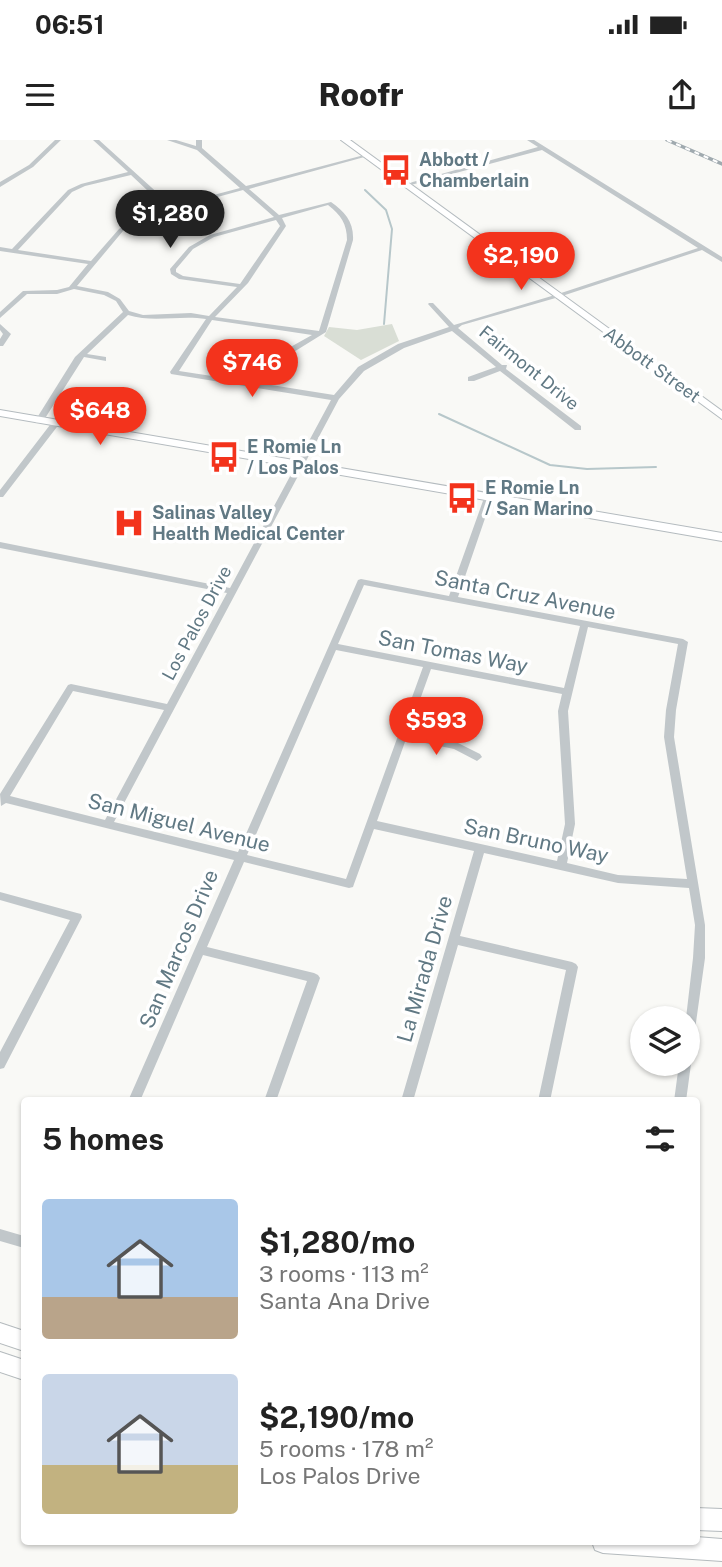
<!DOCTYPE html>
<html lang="en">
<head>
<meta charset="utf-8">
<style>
  :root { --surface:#fff; --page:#f6f6f6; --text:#222; --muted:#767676; --accent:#f3331c }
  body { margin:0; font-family:"Public Sans",sans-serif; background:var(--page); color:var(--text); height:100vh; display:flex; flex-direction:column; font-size:26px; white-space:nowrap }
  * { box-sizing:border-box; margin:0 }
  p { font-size:23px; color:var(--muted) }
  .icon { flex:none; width:38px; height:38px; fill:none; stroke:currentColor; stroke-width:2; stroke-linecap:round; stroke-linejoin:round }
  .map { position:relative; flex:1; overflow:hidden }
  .panel { position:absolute; left:21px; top:957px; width:679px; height:448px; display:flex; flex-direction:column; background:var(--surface); border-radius:7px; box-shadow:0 2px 5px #0004 }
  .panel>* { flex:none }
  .tools { position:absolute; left:630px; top:866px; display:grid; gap:14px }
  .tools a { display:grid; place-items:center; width:70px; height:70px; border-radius:50%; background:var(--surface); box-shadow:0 2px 5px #0004; font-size:35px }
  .price { position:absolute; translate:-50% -60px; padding:0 16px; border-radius:24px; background:var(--accent); color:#fff; font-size:23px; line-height:46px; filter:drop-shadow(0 2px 4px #0008) }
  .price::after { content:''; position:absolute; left:50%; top:42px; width:21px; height:16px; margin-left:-10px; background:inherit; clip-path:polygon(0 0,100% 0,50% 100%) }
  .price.on { background:#222; color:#fff }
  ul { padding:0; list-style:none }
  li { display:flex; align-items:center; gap:21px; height:175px; padding:0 21px }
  li span { display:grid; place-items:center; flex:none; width:196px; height:140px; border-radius:7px; color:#555 }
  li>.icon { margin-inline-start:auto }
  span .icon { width:84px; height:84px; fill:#fffc; stroke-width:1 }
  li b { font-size:30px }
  h2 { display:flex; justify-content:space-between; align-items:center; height:84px; padding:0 21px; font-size:30px }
  .status { display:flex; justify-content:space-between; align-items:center; height:49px; padding:0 35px; background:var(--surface); direction:ltr }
  .status svg { height:19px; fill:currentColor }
  header { display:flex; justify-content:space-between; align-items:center; height:91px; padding:0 21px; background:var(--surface); font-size:32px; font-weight:800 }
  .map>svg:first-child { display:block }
</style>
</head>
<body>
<div class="status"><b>06:51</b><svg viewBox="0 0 49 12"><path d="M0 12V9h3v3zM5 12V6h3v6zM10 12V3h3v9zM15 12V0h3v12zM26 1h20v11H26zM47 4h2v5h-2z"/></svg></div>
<header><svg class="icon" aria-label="menu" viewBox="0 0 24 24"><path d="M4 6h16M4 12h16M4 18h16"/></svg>Roofr<svg class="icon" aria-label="share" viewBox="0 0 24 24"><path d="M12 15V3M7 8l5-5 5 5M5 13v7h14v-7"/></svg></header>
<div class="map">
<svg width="722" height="1427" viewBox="0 0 722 1427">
  <rect width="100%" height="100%" fill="#f9f9f6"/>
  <path fill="#d9ded5" d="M 392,184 L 399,201 L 361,220 L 324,196 L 329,187 L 357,190 Z"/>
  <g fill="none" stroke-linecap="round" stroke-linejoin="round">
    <path stroke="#b7c7ca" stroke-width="2" d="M 365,50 L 386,70 L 392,89 L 384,184
      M 439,274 L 550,325 L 587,329 L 656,327"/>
    <defs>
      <path id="major" d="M 341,0 L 350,0 L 722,271 L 722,279 Z
        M 0,270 L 722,393 L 722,401 L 0,276 Z"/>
      <path id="highway" d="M 0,1183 L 24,1191 L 24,1211 L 0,1203 Z
        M 0,1212 L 24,1220 L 24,1240 L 0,1232 Z
        M 696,1368 L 722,1369 L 722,1391 L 696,1390 Z
        M 696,1397 L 722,1399 L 722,1421 L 603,1413 L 595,1410 L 592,1402 L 696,1402 Z"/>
    </defs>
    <use href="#major" stroke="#b4bbbf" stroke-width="2"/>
    <use href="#highway" stroke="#b4babd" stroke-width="2"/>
    <path fill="#c1c7ca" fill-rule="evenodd" d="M 55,0 L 61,0 L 33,27 L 0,47 L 0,42 L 29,25 Z
      M 93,0 L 99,0 L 172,66 L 240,48 L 197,10 L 167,0 L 176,0 L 196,6 L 196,0 L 202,0 L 202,8 L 246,46 L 368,14 L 368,16 L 249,49 L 279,75 L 331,62 C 345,72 354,82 353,100 L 326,192 L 284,218 L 265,244 L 334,255 L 358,227 L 398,204 L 449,187 L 428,164 L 429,163 L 433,163 L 454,185 L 555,155 L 698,108 L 542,10 L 407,46 L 402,45 L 538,7 L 527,0 L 534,0 L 722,117 L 722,122 L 702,110 L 559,157 L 462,185 L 458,188 L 502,225 L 507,225 L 506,229 L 581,286 L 581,290 L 575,290 L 500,231 L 474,241 L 468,241 L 468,237 L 496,227 L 452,191 L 404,208 L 364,231 L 339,259 L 114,682 L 238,712 L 358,440 L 361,439 L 449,456 L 484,358 L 488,356 L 491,356 L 492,358 L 458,457 L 683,499 L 688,502 L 676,570 L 674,597 L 705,785 L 705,818 L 692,911 L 688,912 L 688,878 L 686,878 L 693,818 L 695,785 L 689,748 L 618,743 L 484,713 L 460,796 L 572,822 L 576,824 L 578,827 L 550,961 L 538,961 L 566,830 L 458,805 L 413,961 L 401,961 L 474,711 L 374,689 L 354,744 L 353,747 L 349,748 L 244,722 L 207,807 L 314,833 L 318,835 L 320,838 L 276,961 L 264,961 L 307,841 L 203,815 L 140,961 L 128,961 L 234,720 L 6,663 L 1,666 L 0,654 L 68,545 L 71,544 L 167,564 L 227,453 L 0,408 L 0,402 L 230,448 L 331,260 L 171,234 L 170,232 L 206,179 C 180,175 153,183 128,175 L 87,214 L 106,217 L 106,221 L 84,217 L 42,283 L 36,283 L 35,281 L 75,217 L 123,172 L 116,161 L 104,155 L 74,149 L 57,154 L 27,154 L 0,178 L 0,172 L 23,151 L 57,150 L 69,147 L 88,124 L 0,111 L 0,107 L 12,109 L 68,50 L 81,44 L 128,32 ZM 131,35 L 166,68 L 137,76 L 119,89 L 91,121 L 18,110 L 72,52 L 85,46 ZM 243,50 L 274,77 L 210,95 L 189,107 L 170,129 L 171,134 L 179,139 L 237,147 L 209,176 L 191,173 L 143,175 L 129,171 L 120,159 L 108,152 L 77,146 L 123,91 L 141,78 ZM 328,65 C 341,75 347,84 347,100 L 319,191 L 215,177 L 248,143 L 286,86 L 282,78 ZM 276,80 L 280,86 L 240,144 L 183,136 L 176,132 L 176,129 L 193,109 L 214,97 ZM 212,180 L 312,195 L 278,214 L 258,243 L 179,231 ZM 364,445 L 580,486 L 564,548 L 338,504 ZM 588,487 L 678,504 L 666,570 L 664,597 L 687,739 L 618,735 L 567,723 L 575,684 L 568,571 ZM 336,510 L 423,527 L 346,739 L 247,715 ZM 431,529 L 562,554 L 558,571 L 565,684 L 557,721 L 377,681 L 406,599 L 454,609 L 477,621 L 482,617 L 480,614 L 456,602 L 408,593 ZM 73,551 L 164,570 L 105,680 L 10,656 Z
      M 0,184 L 11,194 L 3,206 L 0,206 L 0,199 L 3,194 L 0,190 Z
      M 53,281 L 60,283 L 3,357 L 0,357 L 0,350 Z
      M 0,752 L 77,773 L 81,774 L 82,777 L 4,928 L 0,929 L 0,912 L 70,780 L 0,760 Z
      M 688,920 L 691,924 L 686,961 L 674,961 L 679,924 L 688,924 Z
      M 0,1089 L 24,1096 L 24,1108 L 0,1101 Z"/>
    <use href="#major" fill="#fff" fill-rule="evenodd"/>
    <use href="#highway" fill="#fff" fill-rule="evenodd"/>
    <defs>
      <path id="rail" d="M 667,0 L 722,24"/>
    </defs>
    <use href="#rail" stroke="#a0aaaf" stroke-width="3.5"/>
    <use href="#rail" stroke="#fff" stroke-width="2" stroke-dasharray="5" stroke-linecap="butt"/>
  </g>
  <defs>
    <symbol id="bus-bare" viewBox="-9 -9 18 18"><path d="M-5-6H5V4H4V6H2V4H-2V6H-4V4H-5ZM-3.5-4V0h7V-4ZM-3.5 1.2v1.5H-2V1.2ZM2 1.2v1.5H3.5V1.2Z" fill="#f3331c" stroke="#fff" stroke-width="2.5" paint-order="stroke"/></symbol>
    <symbol id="hospital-bare" viewBox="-9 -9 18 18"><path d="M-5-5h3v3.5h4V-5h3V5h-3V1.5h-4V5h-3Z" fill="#f3331c" stroke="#fff" stroke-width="2.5" paint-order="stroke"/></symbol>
  </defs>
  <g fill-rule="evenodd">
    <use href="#bus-bare" x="374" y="8" width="44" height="44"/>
    <use href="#bus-bare" x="202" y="295" width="44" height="44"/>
    <use href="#bus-bare" x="440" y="336" width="44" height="44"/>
    <use href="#hospital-bare" x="107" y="361" width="44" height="44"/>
  </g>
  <g text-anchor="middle" stroke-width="7" stroke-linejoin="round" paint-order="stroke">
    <g font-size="18" font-weight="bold" fill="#617984" stroke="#fff" text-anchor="start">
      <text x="419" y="26">Abbott /<tspan x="419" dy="21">Chamberlain</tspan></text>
      <text x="247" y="313">E Romie Ln<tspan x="247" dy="21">/ Los Palos</tspan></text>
      <text x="485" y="354">E Romie Ln<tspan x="485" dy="21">/ San Marino</tspan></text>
      <text x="152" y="379">Salinas Valley<tspan x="152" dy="21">Health Medical Center</tspan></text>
    </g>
    <g font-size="18" fill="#617984" stroke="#fff">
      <text transform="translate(652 225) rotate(36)" y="6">Abbott Street</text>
      <text transform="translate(529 228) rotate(39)" y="6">Fairmont Drive</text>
      <text transform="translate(197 483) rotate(-62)" y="6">Los Palos Drive</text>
    </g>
    <g font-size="21" fill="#617984" stroke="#fff">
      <text transform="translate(525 455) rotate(11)" y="7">Santa Cruz Avenue</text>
      <text transform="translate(453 512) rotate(11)" y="7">San Tomas Way</text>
      <text transform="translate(179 683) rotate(14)" y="7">San Miguel Avenue</text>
      <text transform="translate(536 701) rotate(12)" y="7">San Bruno Way</text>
      <text transform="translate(179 809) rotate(-67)" y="7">San Marcos Drive</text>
      <text transform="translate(425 829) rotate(-74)" y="7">La Mirada Drive</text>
    </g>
  </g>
</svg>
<div class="tools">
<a><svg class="icon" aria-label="layers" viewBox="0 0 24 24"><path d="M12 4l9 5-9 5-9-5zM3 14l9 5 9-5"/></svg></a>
</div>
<b class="price on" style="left:170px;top:110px">$1,280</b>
<b class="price" style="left:521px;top:152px">$2,190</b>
<b class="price" style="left:252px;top:259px">$746</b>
<b class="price" style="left:100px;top:307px">$648</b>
<b class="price" style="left:436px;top:617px">$593</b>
<section class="panel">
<h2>5 homes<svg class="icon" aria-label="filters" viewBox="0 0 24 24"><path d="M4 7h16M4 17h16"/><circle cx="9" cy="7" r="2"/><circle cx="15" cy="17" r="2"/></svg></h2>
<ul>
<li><span style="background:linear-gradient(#a9c7e8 70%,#b9a48a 0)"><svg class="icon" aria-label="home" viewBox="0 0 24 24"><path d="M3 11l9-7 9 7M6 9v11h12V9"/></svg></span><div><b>$1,280/mo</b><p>3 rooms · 113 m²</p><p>Santa Ana Drive</p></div></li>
<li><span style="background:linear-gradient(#c9d6e8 65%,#c2b280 0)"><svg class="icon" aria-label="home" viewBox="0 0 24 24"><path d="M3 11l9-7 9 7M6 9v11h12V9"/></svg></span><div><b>$2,190/mo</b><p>5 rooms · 178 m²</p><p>Los Palos Drive</p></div></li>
</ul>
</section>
</div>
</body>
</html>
